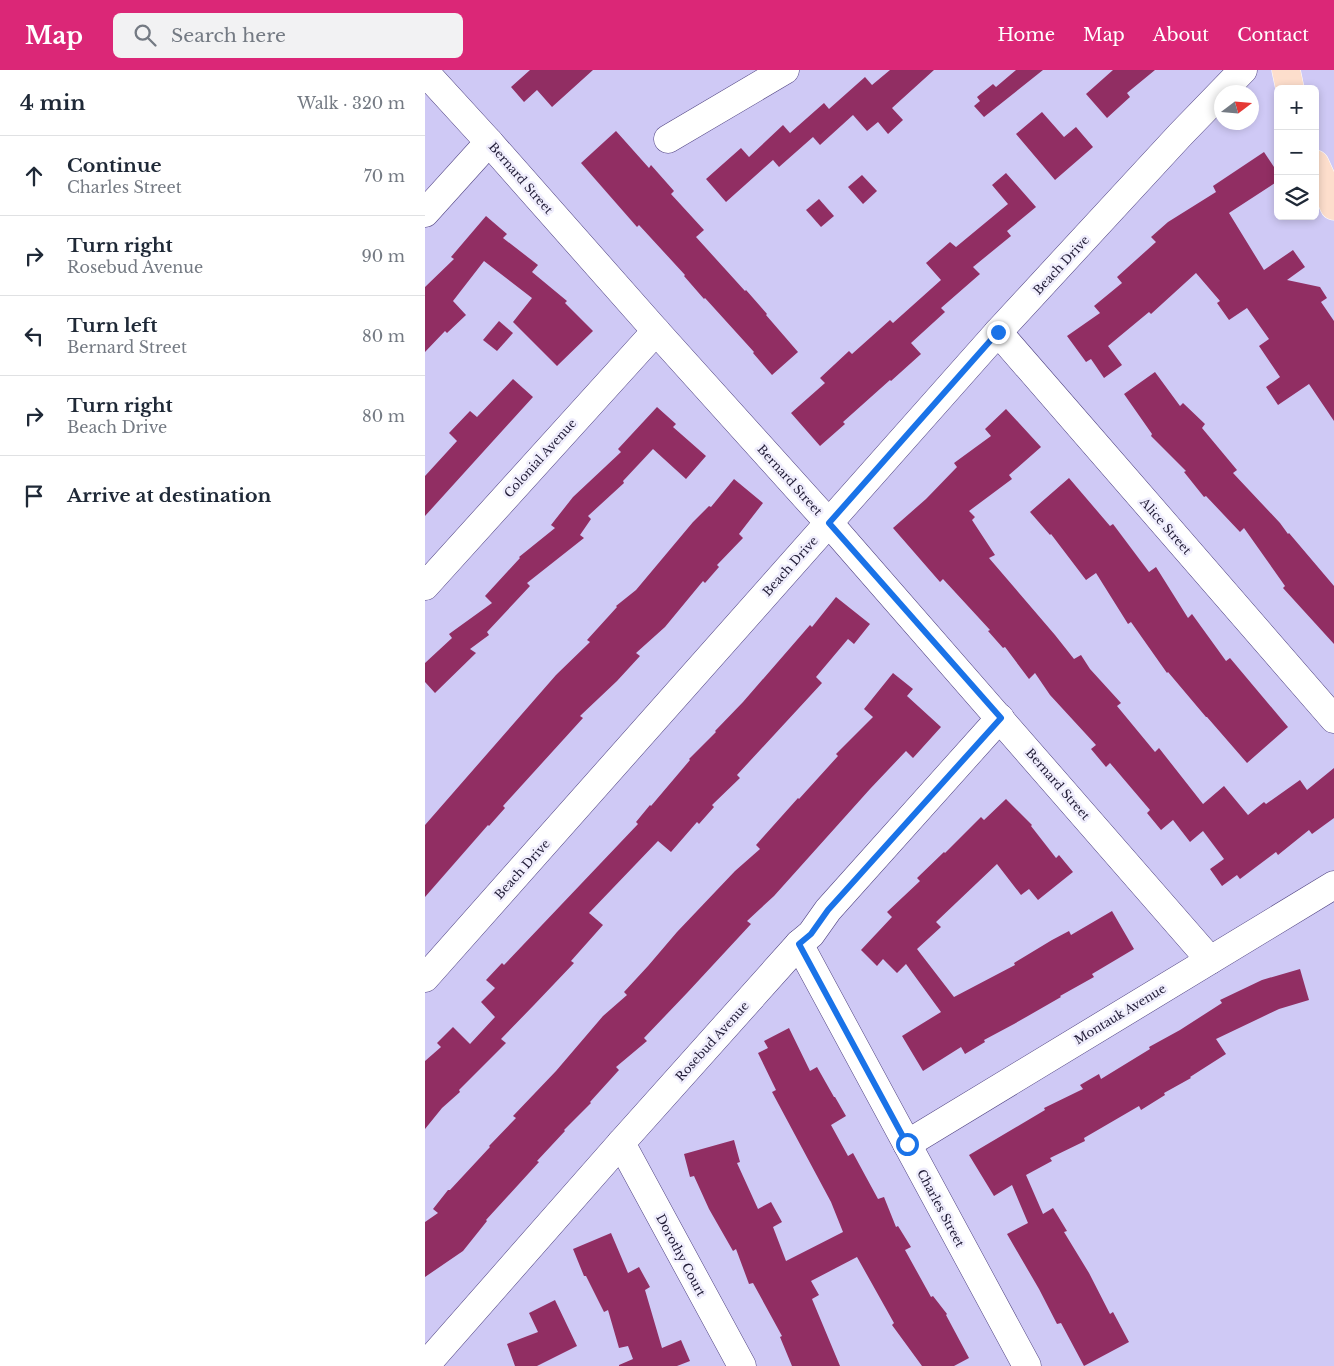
<!DOCTYPE html>
<html lang="en">
<head>
<meta charset="utf-8">
<style>
  :root { --surface:#fff; --page:#f2f2f3; --text:#1f2937; --muted:#747a83; --line:#e0e1e3; --accent:#db2777 }
  body { margin:0; font-family:"Libre Baskerville",serif; background:var(--page); color:var(--text) }
  .controls { position:absolute; right:15px; top:15px; display:grid; overflow:hidden; border-radius:8px; box-shadow:0 2px 8px #0003 }
  .controls button { width:45px; height:45px; display:grid; place-items:center; padding:0; border:0; border-bottom:1px solid var(--line); background:var(--surface); color:var(--text); font:25px sans-serif }
  .compass { position:absolute; left:789px; top:15px; width:45px; height:45px; border-radius:50%; background:var(--surface); box-shadow:0 2px 8px #0003; rotate:74deg }
  .stop { position:absolute; width:15px; height:15px; margin:-11px; border:4px solid #1a73e8; border-radius:50%; background:#fff }
  .stop.end { background:#1a73e8; border-color:#fff; box-shadow:0 1px 5px #0008 }
  .list { margin:0; padding:0; list-style:none }
  h2 { display:flex; justify-content:space-between; align-items:center; height:65px; margin:0; padding:0 20px; font-size:21px }
  h2 small { font-size:16px; font-weight:400; color:var(--muted) }
  .list li { display:grid; grid-template-columns:32px 1fr auto; gap:15px; align-items:center; box-sizing:border-box; height:80px; padding:0 20px; border-top:1px solid var(--line) }
  .list b { display:block; font-size:19px; white-space:nowrap }
  .list p { margin:0; font-size:16px; white-space:nowrap; color:var(--muted) }
  .list em { font-size:16px; font-style:normal; color:var(--muted) }
  .icon { flex:none; width:28px; height:28px; fill:none; stroke:currentColor; stroke-width:2; stroke-linecap:round; stroke-linejoin:round }
  .map { position:relative; flex:none; width:909px; height:1296px; overflow:hidden }
  header { display:flex; align-items:center; gap:30px; box-sizing:border-box; height:70px; padding:0 25px; background:var(--accent); color:#fff }
  header strong { font-size:24px }
  nav { display:flex; gap:28px; margin-inline-start:auto; font-size:18px }
  .search { width:350px; height:45px; background:var(--page); display:flex; align-items:center; gap:12px; box-sizing:border-box; padding:0 18px; border-radius:8px; color:var(--muted); font-size:19px }
  main { display:flex }
  aside { flex:1; background:var(--surface) }
  .map>svg:first-child { display:block }
  .building { fill:#912e63 }
  .lines { fill:none; stroke-linecap:round; stroke-linejoin:round }
  .minor-casing { stroke:#504382; stroke-width:29 }
  .major-casing { stroke:#fff; stroke-width:29 }
  .minor { stroke:#fff; stroke-width:28 }
  .major { stroke:#fddecc; stroke-width:28 }
  .route { stroke:#1a73e8; stroke-width:6 }
  .labels { text-anchor:middle; dominant-baseline:central; stroke-width:5; stroke-linejoin:round; paint-order:stroke }
  .street-label { font-size:12px; fill:#201b36; stroke:#f0eefd }
</style>
</head>
<body>
<header>
<strong>Map</strong>
<div class="search"><svg class="icon" aria-label="search" viewBox="0 0 24 24"><circle cx="10" cy="10" r="6"/><path d="M15 15l6 6"/></svg>Search here</div>
<nav><a>Home</a><a>Map</a><a>About</a><a>Contact</a></nav>
</header>
<main>
<aside>
<h2>4 min<small>Walk · 320 m</small></h2>
<ul class="list">
<li><svg class="icon" aria-label="ahead" viewBox="0 0 24 24"><path d="M12 20V5M6 11l6-6 6 6"/></svg><div><b>Continue</b><p>Charles Street</p></div><em>70 m</em></li>
<li><svg class="icon" aria-label="right" viewBox="0 0 24 24"><path d="M7 20v-9h11M14 6l5 5-5 5"/></svg><div><b>Turn right</b><p>Rosebud Avenue</p></div><em>90 m</em></li>
<li><svg class="icon" aria-label="left" viewBox="0 0 24 24"><path d="M17 20v-9H6M10 6l-5 5 5 5"/></svg><div><b>Turn left</b><p>Bernard Street</p></div><em>80 m</em></li>
<li><svg class="icon" aria-label="right" viewBox="0 0 24 24"><path d="M7 20v-9h11M14 6l5 5-5 5"/></svg><div><b>Turn right</b><p>Beach Drive</p></div><em>80 m</em></li>
<li><svg class="icon" aria-label="arrive" viewBox="0 0 24 24"><path d="M6 21V4h12l-3 4 3 4H6"/></svg><div><b>Arrive at destination</b></div></li>
</ul>
</aside>
<div class="map">
<svg width="909" height="1296" viewBox="0 0 909 1296">
  <rect width="100%" height="100%" fill="#cfc9f5"/>
  <g class="building">
    <path d="M 105,0 L 168,0 L 127,37 L 112,20 L 99,32 L 86,17 Z"/>
    <path d="M 465,0 L 509,0 L 467,38 L 478,50 L 463,64 L 453,52 L 442,61 L 428,45 L 395,75 L 388,67 L 354,97 L 348,90 L 301,132 L 281,109 L 316,78 L 324,87 L 358,55 L 365,63 L 399,33 L 404,39 L 440,7 L 447,15 Z"/>
    <path d="M 591,0 L 618,0 L 559,47 L 549,36 L 555,31 L 552,27 L 568,14 L 571,17 Z"/>
    <path d="M 688,0 L 730,0 L 702,23 L 705,27 L 682,48 L 661,24 Z"/>
    <path d="M 617,42 L 639,67 L 651,57 L 668,77 L 630,110 L 591,64 Z"/>
    <path d="M 191,61 L 224,98 L 226,95 L 249,121 L 246,124 L 279,160 L 271,167 L 320,221 L 321,220 L 342,244 L 341,245 L 373,282 L 347,305 L 328,283 L 329,282 L 280,228 L 279,229 L 259,206 L 260,205 L 214,155 L 212,157 L 156,93 Z"/>
    <path d="M 839,82 L 853,103 L 853,111 L 804,143 L 839,200 L 868,180 L 880,197 L 862,210 L 895,217 L 902,228 L 896,232 L 909,251 L 909,351 L 884,314 L 853,335 L 841,317 L 855,307 L 834,276 L 844,269 L 822,238 L 804,250 L 792,233 L 795,231 L 771,203 L 726,244 L 724,242 L 683,276 L 697,295 L 679,308 L 666,289 L 661,292 L 642,266 L 675,243 L 669,236 L 697,213 L 692,207 L 731,172 L 726,167 L 743,152 L 791,122 L 788,116 Z"/>
    <path d="M 581,103 L 611,137 L 582,161 L 586,166 L 548,197 L 555,204 L 516,238 L 520,242 L 486,273 L 496,284 L 466,311 L 465,310 L 418,352 L 420,354 L 395,376 L 366,343 L 400,313 L 395,308 L 424,281 L 427,284 L 465,250 L 468,253 L 516,210 L 501,193 L 525,172 L 531,177 L 583,134 L 567,115 Z"/>
    <path d="M 437,105 L 452,121 L 438,134 L 423,117 Z"/>
    <path d="M 394,129 L 409,146 L 396,157 L 381,140 Z"/>
    <path d="M 61,146 L 82,164 L 78,168 L 113,195 L 107,202 L 142,231 L 140,233 L 168,261 L 132,296 L 88,252 L 107,228 L 59,191 L 28,231 L 41,245 L 22,263 L 20,261 L 0,282 L 0,217 L 29,189 L 26,187 Z"/>
    <path d="M 74,251 L 88,263 L 72,281 L 58,270 Z"/>
    <path d="M 730,302 L 755,336 L 758,333 L 780,354 L 777,358 L 812,400 L 808,403 L 855,453 L 863,464 L 864,463 L 909,516 L 909,574 L 858,518 L 860,516 L 819,458 L 815,462 L 781,426 L 779,427 L 759,402 L 761,401 L 726,366 L 727,364 L 699,324 Z"/>
    <path d="M 88,309 L 108,327 L 0,446 L 0,406 L 32,371 L 24,363 L 45,341 L 52,347 Z"/>
    <path d="M 232,337 L 251,354 L 248,357 L 281,386 L 261,409 L 228,379 L 198,411 L 199,413 L 163,446 L 166,449 L 155,465 L 159,468 L 102,513 L 105,516 L 62,562 L 64,565 L 45,579 L 51,583 L 10,623 L 0,612 L 0,593 L 27,568 L 24,564 L 67,533 L 60,526 L 95,488 L 94,487 L 130,458 L 126,455 L 148,427 L 196,382 L 193,379 Z"/>
    <path d="M 581,339 L 616,377 L 584,405 L 587,409 L 544,441 L 550,447 L 547,450 L 570,485 L 564,488 L 630,565 L 649,589 L 656,585 L 665,599 L 696,633 L 692,636 L 730,682 L 734,678 L 778,734 L 799,716 L 823,745 L 839,732 L 841,734 L 875,710 L 882,720 L 909,698 L 909,748 L 887,764 L 884,760 L 853,785 L 851,782 L 815,809 L 812,805 L 797,816 L 785,799 L 799,789 L 778,761 L 765,772 L 748,750 L 736,760 L 722,743 L 725,740 L 685,693 L 681,697 L 666,679 L 671,675 L 625,625 L 610,603 L 604,609 L 580,577 L 578,578 L 563,561 L 565,560 L 518,509 L 515,512 L 468,458 L 501,429 L 532,397 L 529,393 L 566,366 L 560,359 Z"/>
    <path d="M 644,408 L 685,456 L 688,454 L 724,502 L 731,497 L 763,548 L 767,544 L 801,591 L 805,588 L 863,657 L 822,693 L 782,647 L 781,647 L 743,602 L 742,603 L 706,552 L 703,554 L 671,503 L 661,510 L 626,464 L 625,465 L 605,442 Z"/>
    <path d="M 309,409 L 338,433 L 314,464 L 318,468 L 292,495 L 294,497 L 280,513 L 278,511 L 240,557 L 211,583 L 215,586 L 192,611 L 155,646 L 158,648 L 78,736 L 80,738 L 64,756 L 63,755 L 0,827 L 0,755 L 131,605 L 165,572 L 162,570 L 192,537 L 191,536 L 211,520 L 268,452 L 284,436 L 286,437 Z"/>
    <path d="M 411,527 L 445,554 L 429,574 L 423,569 L 391,607 L 397,613 L 312,705 L 315,708 L 287,735 L 289,737 L 274,754 L 272,752 L 246,782 L 233,771 L 164,843 L 178,855 L 146,891 L 149,893 L 109,935 L 76,969 L 81,973 L 34,1020 L 35,1022 L 17,1038 L 0,1059 L 0,991 L 16,977 L 12,973 L 28,957 L 45,974 L 70,947 L 56,932 L 70,918 L 61,910 L 77,893 L 79,895 L 213,754 L 211,752 L 225,735 L 226,736 L 265,690 L 264,689 L 291,662 L 290,661 L 318,632 L 385,555 L 387,557 Z"/>
    <path d="M 468,603 L 488,619 L 482,626 L 516,657 L 488,688 L 481,681 L 445,719 L 349,826 L 322,851 L 326,854 L 262,923 L 219,968 L 222,971 L 191,997 L 194,1000 L 165,1032 L 166,1033 L 139,1060 L 140,1061 L 112,1091 L 114,1092 L 61,1150 L 62,1151 L 38,1181 L 0,1207 L 0,1152 L 13,1143 L 8,1139 L 23,1120 L 25,1120 L 65,1077 L 64,1076 L 91,1048 L 88,1046 L 131,1001 L 178,946 L 202,925 L 199,922 L 223,896 L 252,862 L 310,801 L 335,779 L 331,775 L 373,728 L 374,729 L 413,686 L 411,684 L 448,647 L 439,639 Z"/>
    <path d="M 581,729 L 607,755 L 606,756 L 631,788 L 634,785 L 648,802 L 613,830 L 604,819 L 596,825 L 572,794 L 511,852 L 516,857 L 492,879 L 529,927 L 590,895 L 589,893 L 627,870 L 644,861 L 646,865 L 687,841 L 709,879 L 667,904 L 669,907 L 635,926 L 636,927 L 589,954 L 559,970 L 560,972 L 540,984 L 536,977 L 498,1001 L 477,966 L 516,942 L 481,894 L 472,903 L 458,889 L 452,896 L 436,880 L 467,847 L 462,842 L 495,811 L 492,808 L 519,782 L 520,783 L 556,747 L 559,750 Z"/>
    <path d="M 875,899 L 884,930 L 854,939 L 791,969 L 801,984 L 765,1007 L 766,1008 L 739,1023 L 740,1025 L 716,1040 L 714,1036 L 659,1068 L 660,1071 L 625,1088 L 627,1091 L 601,1105 L 618,1144 L 628,1138 L 642,1161 L 639,1162 L 664,1203 L 685,1244 L 688,1242 L 704,1272 L 659,1296 L 636,1253 L 632,1254 L 614,1219 L 582,1164 L 603,1153 L 587,1115 L 569,1126 L 544,1085 L 620,1040 L 619,1038 L 658,1019 L 655,1015 L 674,1004 L 676,1009 L 725,979 L 724,977 L 755,960 L 797,933 L 795,930 L 837,910 Z"/>
    <path d="M 364,958 L 385,1001 L 392,997 L 409,1027 L 410,1027 L 421,1046 L 406,1055 L 423,1086 L 428,1083 L 453,1129 L 459,1127 L 471,1157 L 473,1156 L 486,1177 L 480,1180 L 506,1227 L 508,1226 L 522,1244 L 521,1245 L 544,1288 L 529,1296 L 497,1296 L 467,1255 L 469,1253 L 432,1187 L 386,1211 L 394,1225 L 387,1229 L 415,1296 L 367,1296 L 355,1267 L 357,1266 L 328,1213 L 324,1214 L 311,1179 L 308,1181 L 284,1139 L 269,1106 L 265,1107 L 259,1084 L 309,1070 L 315,1092 L 312,1093 L 333,1139 L 346,1132 L 357,1152 L 348,1157 L 361,1191 L 418,1162 L 406,1132 L 347,1022 L 351,1020 L 333,983 L 343,978 L 339,971 Z"/>
    <path d="M 186,1163 L 203,1203 L 214,1197 L 225,1217 L 220,1220 L 237,1278 L 256,1270 L 265,1291 L 252,1296 L 194,1296 L 194,1295 L 208,1289 L 203,1276 L 194,1278 L 183,1240 L 179,1242 L 161,1206 L 159,1206 L 148,1179 Z"/>
    <path d="M 130,1230 L 152,1276 L 112,1296 L 90,1296 L 82,1274 L 113,1262 L 104,1243 Z"/>
  </g>
  <g class="lines">
    <defs>
      <g id="minor">
        <path d="M 0,2 L 64,72 L 231,261 L 404,453 L 785,890"/>
        <path d="M 243,69 L 360,0"/>
        <path d="M 0,143 L 64,72"/>
        <path d="M 573,262 L 909,649"/>
        <path d="M 0,516 L 231,261"/>
        <path d="M 374,874 L 602,1296"/>
        <path d="M 0,908 L 573,262 L 755,65 L 818,0"/>
        <path d="M 196,1073 L 317,1296"/>
        <path d="M 482,1074 L 909,815"/>
        <path d="M 0,1296 L 196,1073 L 374,874 L 386,864 L 403,840 L 575,648"/>
      </g>
      <g id="major">
        <path d="M 861,0 L 865,19"/>
        <path d="M 890,94 L 909,136"/>
      </g>
    </defs>
    <use href="#minor" class="minor-casing"/>
    <use href="#major" class="major-casing"/>
    <use href="#minor" class="minor"/>
    <use href="#major" class="major"/>
  </g>
  <g class="lines">
    <path class="route" d="M 482,1074 L 374,874 L 386,864 L 403,840 L 576,648 L 404,453 L 573,262"/>
  </g>
  <g class="labels">
    <g class="street-label">
      <text transform="translate(96 108) rotate(49)">Bernard Street</text>
      <text transform="translate(636 195) rotate(-47)">Beach Drive</text>
      <text transform="translate(115 388) rotate(-48)">Colonial Avenue</text>
      <text transform="translate(365 410) rotate(48)">Bernard Street</text>
      <text transform="translate(741 456) rotate(49)">Alice Street</text>
      <text transform="translate(365 496) rotate(-48)">Beach Drive</text>
      <text transform="translate(633 714) rotate(49)">Bernard Street</text>
      <text transform="translate(97 799) rotate(-48)">Beach Drive</text>
      <text transform="translate(695 944) rotate(-31)">Montauk Avenue</text>
      <text transform="translate(287 971) rotate(-48)">Rosebud Avenue</text>
      <text transform="translate(516 1138) rotate(62)">Charles Street</text>
      <text transform="translate(256 1185) rotate(62)">Dorothy Court</text>
    </g>
  </g>
</svg>
<div class="controls">
<button>+</button>
<button>−</button>
<button><svg class="icon" aria-label="layers" viewBox="0 0 24 24"><path d="M12 4l9 5-9 5-9-5zM3 14l9 5 9-5"/></svg></button>
</div>
<svg class="compass" viewBox="-18 -18 36 36"><path d="M0-13l5 13h-10z" fill="#e53935"/><path d="M0 13l5-13h-10z" fill="#747a83"/></svg>
<div class="stop" style="left:482px;top:1074px"></div>
<div class="stop end" style="left:573px;top:262px"></div>
</div>
</main>
</body>
</html>
